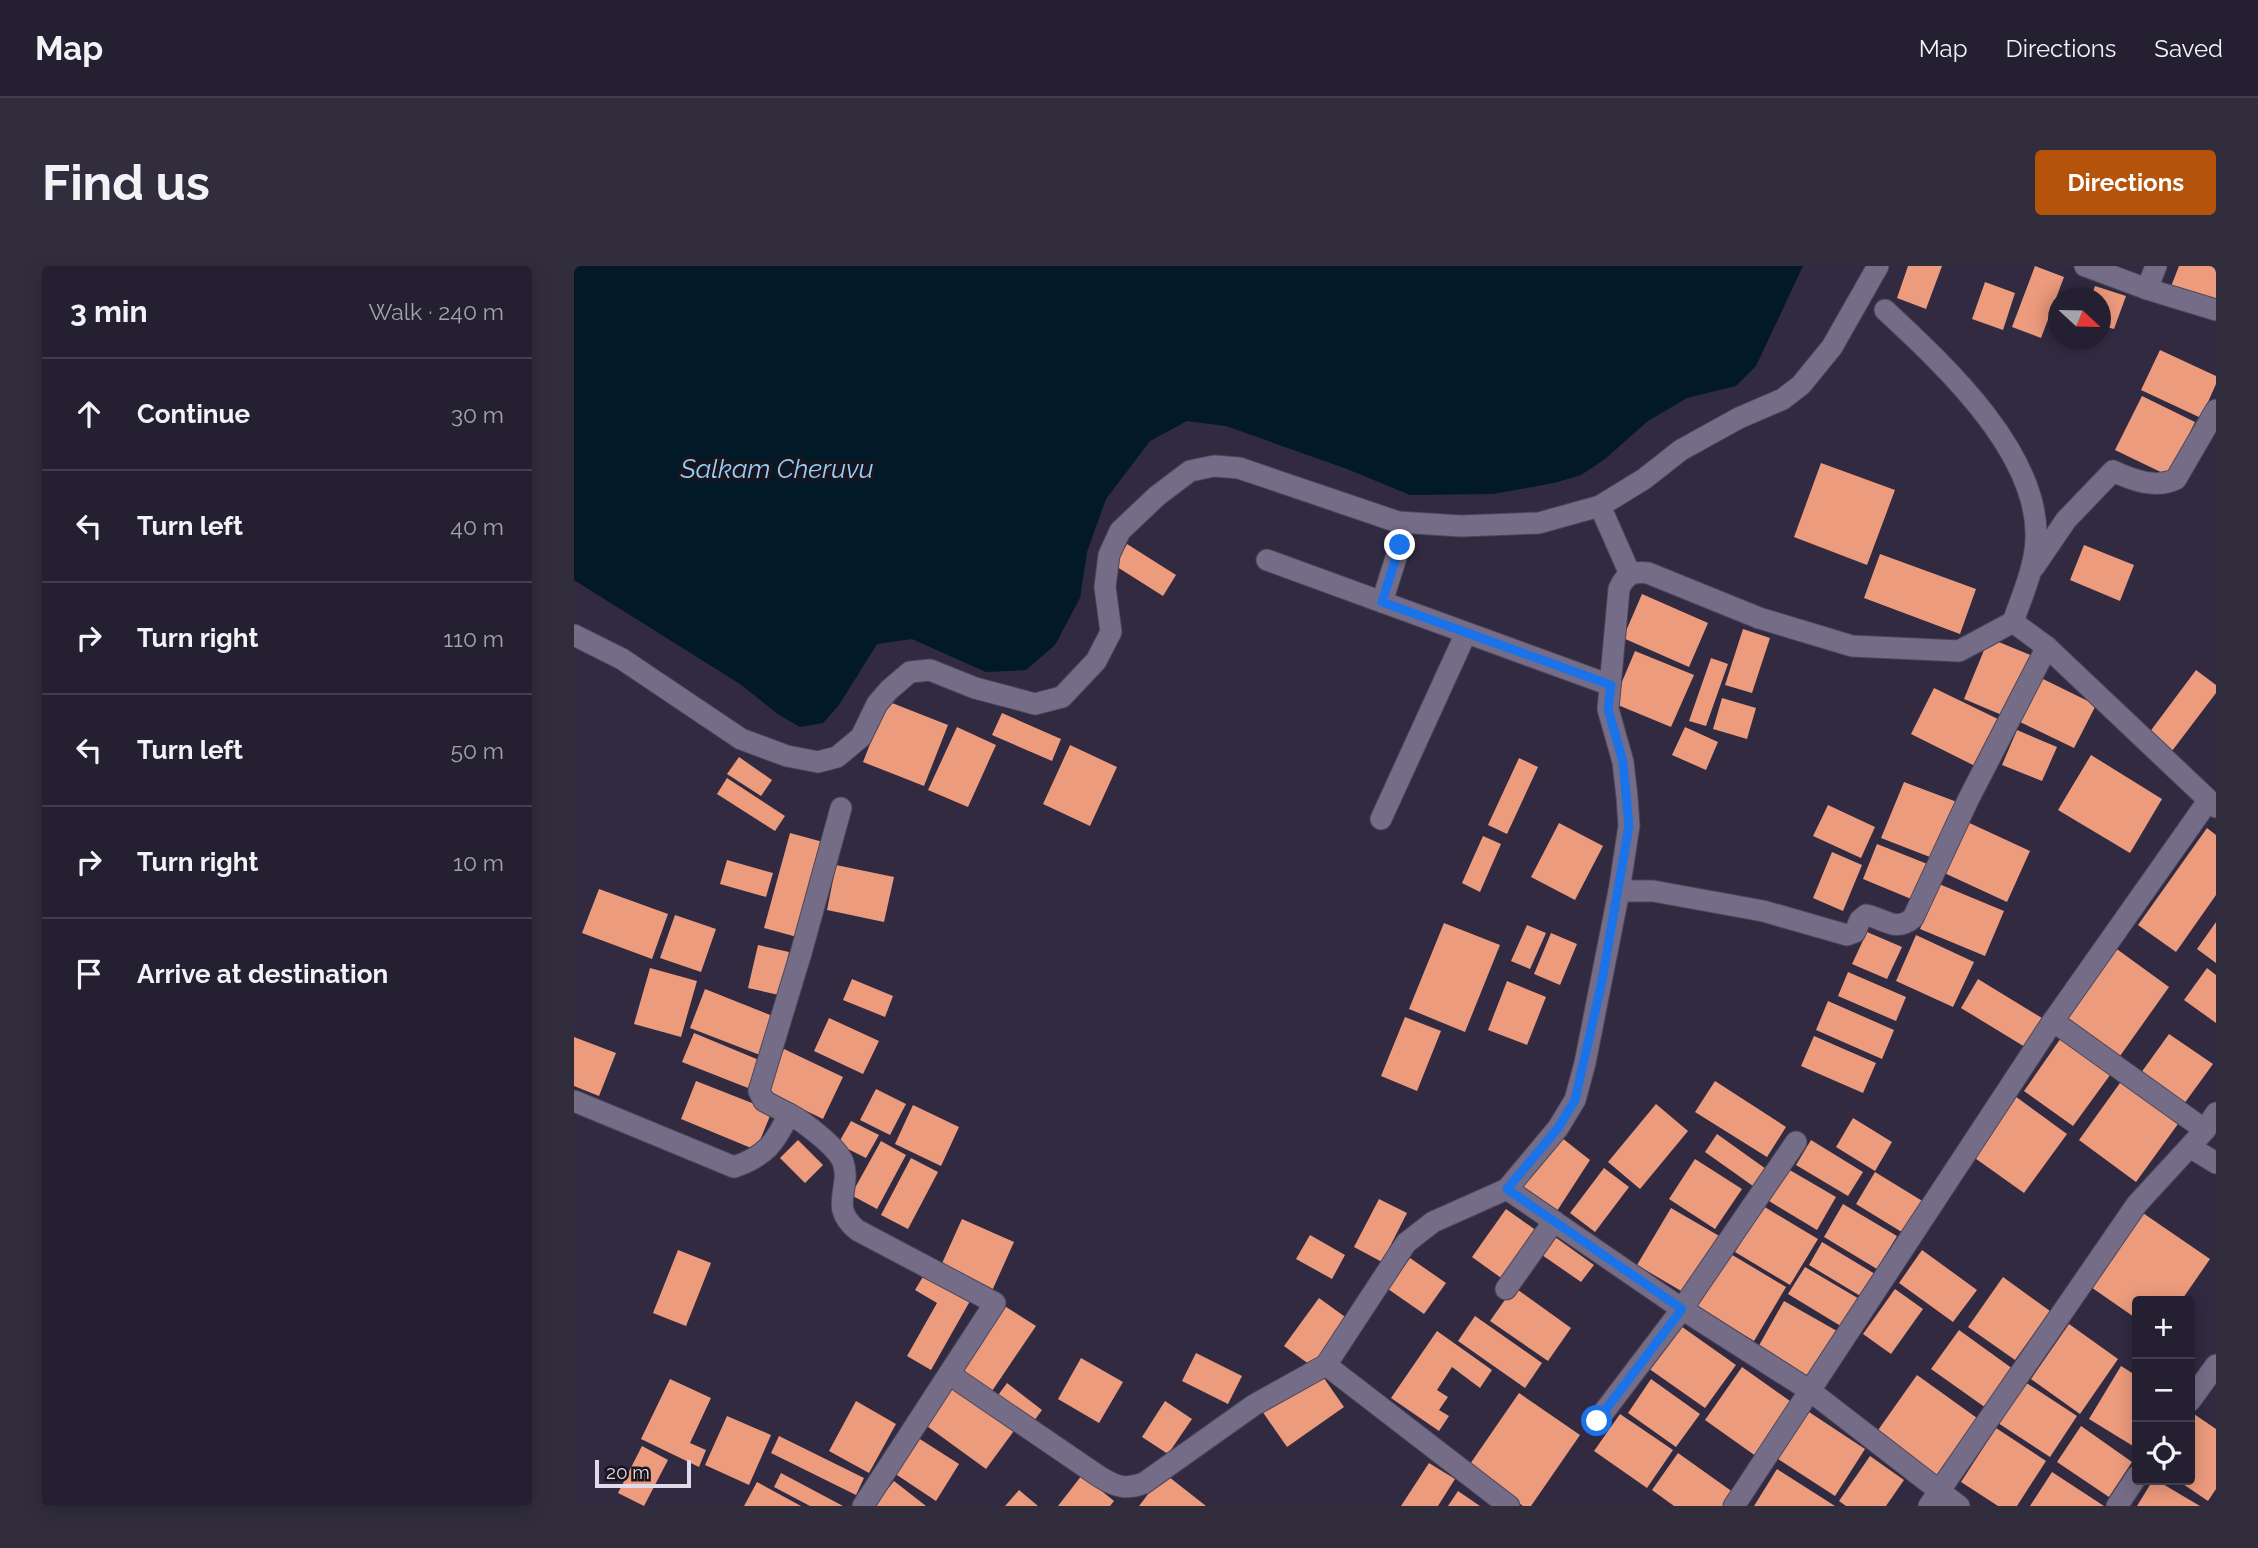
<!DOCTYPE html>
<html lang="en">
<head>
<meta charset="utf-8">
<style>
  :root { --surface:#252031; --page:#312d3d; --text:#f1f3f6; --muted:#a3a3ab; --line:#423e4d; --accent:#b45309 }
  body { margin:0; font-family:Raleway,sans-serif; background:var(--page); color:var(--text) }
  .controls { position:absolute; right:21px; bottom:21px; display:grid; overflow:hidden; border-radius:7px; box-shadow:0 4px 18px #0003 }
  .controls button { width:63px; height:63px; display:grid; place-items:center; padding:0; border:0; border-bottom:2px solid var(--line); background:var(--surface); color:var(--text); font:35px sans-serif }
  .compass { position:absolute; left:1474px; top:21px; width:63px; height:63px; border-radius:50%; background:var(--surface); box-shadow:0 4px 18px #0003; rotate:112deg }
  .scale { position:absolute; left:21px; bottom:18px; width:96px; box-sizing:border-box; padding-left:7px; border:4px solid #dfdbea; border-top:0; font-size:19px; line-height:24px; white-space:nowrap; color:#dfdbea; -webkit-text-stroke:5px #18151f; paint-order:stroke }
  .stop { position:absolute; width:21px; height:21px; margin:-16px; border:5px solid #1a73e8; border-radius:50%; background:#fff }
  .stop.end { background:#1a73e8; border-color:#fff; box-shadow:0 2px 7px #0008 }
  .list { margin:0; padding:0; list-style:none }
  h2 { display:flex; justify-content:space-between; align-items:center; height:91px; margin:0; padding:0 28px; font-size:30px }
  h2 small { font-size:23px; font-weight:400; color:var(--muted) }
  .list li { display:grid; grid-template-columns:46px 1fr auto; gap:21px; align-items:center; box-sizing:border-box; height:112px; padding:0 28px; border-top:2px solid var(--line) }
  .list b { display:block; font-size:26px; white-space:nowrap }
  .list em { font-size:23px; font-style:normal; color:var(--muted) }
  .icon { flex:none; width:38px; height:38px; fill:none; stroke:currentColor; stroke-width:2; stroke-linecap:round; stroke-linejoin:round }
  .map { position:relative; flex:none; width:1642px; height:1240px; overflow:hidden; border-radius:7px }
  header { display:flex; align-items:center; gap:42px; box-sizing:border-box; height:98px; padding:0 35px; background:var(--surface); border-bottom:2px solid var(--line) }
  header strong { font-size:33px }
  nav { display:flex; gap:38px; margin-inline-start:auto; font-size:24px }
  .intro { display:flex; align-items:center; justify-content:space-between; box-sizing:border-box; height:168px; padding:0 42px }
  h1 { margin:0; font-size:49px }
  .button { padding:18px 32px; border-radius:7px; background:var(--accent); color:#fff; font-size:24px; font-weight:700 }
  main { display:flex; gap:42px; padding:0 42px }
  aside { flex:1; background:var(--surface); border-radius:7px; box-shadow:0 4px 18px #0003 }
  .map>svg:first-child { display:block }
  .water { fill:#021928 }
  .building { fill:#ed9b7d }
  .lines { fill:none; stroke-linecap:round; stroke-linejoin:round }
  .street-casing { stroke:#4c465a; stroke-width:23 }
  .street { stroke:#756d87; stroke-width:21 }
  .route { stroke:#1a73e8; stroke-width:9 }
  .labels { text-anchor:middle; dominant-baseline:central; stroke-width:7; stroke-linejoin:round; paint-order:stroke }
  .water-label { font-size:26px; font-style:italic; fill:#96d0f8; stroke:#18151f }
</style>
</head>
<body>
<header>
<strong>Map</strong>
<nav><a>Map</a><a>Directions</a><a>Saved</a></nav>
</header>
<div class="intro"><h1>Find us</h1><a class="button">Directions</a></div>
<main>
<aside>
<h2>3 min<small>Walk · 240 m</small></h2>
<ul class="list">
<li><svg class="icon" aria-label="ahead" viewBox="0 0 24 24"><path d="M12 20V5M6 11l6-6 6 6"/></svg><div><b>Continue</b></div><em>30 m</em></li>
<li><svg class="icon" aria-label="left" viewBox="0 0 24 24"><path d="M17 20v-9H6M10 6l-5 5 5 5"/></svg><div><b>Turn left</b></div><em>40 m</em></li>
<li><svg class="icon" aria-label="right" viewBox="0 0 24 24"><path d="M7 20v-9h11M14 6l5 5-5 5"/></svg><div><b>Turn right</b></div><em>110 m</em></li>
<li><svg class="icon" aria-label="left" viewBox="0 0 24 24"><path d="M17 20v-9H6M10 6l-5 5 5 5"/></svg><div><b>Turn left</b></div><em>50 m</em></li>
<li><svg class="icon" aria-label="right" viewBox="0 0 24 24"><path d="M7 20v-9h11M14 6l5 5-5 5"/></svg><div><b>Turn right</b></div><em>10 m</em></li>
<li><svg class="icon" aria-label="arrive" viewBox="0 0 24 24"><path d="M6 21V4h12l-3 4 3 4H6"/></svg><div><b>Arrive at destination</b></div></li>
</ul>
</aside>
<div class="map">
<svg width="1642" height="1240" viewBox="0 0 1642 1240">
  <rect width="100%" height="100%" fill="#312a41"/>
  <path class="water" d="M 0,0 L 1229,0 L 1182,100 L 1162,120 L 1113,132 L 1074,155 L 1031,193 L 1007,209 L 980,217 L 919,228 L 836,229 L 773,203 L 652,160 L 613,155 L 576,175 L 532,233 L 513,286 L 506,332 L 481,379 L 452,404 L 412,406 L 338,373 L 303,378 L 265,439 L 249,457 L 226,461 L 205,449 L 166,418 L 0,314 Z"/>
  <g class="building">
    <path d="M 1334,0 L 1368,0 L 1352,43 L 1323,32 Z"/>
    <path d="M 1461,0 L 1490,11 L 1467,72 L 1438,61 Z"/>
    <path d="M 1605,0 L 1642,0 L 1642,39 L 1596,23 Z"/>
    <path d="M 1411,16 L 1441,27 L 1429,64 L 1398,53 Z"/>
    <path d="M 1521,20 L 1552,30 L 1540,63 L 1526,59 L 1526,32 L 1517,32 Z"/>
    <path d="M 1586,84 L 1642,110 L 1642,118 L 1627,152 L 1567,124 Z"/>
    <path d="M 1568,130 L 1621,156 L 1595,210 L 1541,184 Z"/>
    <path d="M 1247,197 L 1321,224 L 1293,299 L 1220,271 Z"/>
    <path d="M 553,278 L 602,309 L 589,330 L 540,299 Z"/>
    <path d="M 1510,279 L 1560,299 L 1546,335 L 1496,314 Z"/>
    <path d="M 1306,288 L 1402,323 L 1386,368 L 1290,332 Z"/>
    <path d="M 1068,328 L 1134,357 L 1115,401 L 1049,372 Z"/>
    <path d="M 1169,363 L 1196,372 L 1178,427 L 1151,419 Z"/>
    <path d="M 1415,372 L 1461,391 L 1435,452 L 1390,433 Z"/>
    <path d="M 1061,385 L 1120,409 L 1097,461 L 1039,437 Z"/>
    <path d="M 1137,392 L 1154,398 L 1132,460 L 1115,455 Z"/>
    <path d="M 1622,404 L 1642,419 L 1642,427 L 1598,485 L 1575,467 Z"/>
    <path d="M 1467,412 L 1522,439 L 1500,482 L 1446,456 Z"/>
    <path d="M 1360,422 L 1426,454 L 1403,501 L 1337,468 Z"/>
    <path d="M 1148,432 L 1182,442 L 1173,473 L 1139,463 Z"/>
    <path d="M 313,435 L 374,459 L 350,520 L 289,496 Z"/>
    <path d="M 428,447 L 487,473 L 478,495 L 418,469 Z"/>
    <path d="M 383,461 L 422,479 L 394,541 L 354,524 Z"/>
    <path d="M 1111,461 L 1144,476 L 1132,504 L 1098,489 Z"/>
    <path d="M 1443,464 L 1483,481 L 1468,515 L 1428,499 Z"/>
    <path d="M 496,479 L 543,501 L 516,560 L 469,538 Z"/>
    <path d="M 1517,489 L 1588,533 L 1556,587 L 1484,544 Z"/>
    <path d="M 165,491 L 198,514 L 187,530 L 153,508 Z"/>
    <path d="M 945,492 L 964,501 L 933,568 L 914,559 Z"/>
    <path d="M 153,512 L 211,550 L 201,565 L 143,528 Z"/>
    <path d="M 1330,516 L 1383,536 L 1361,593 L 1307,572 Z"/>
    <path d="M 1254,539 L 1301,561 L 1287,592 L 1239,570 Z"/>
    <path d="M 1389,554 L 1456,585 L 1433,636 L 1366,605 Z"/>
    <path d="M 985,557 L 1029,580 L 1001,634 L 957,611 Z"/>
    <path d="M 1633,562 L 1642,569 L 1642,629 L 1602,686 L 1564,659 Z"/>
    <path d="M 216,567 L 249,576 L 223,671 L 190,662 Z"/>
    <path d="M 909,570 L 927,578 L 906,626 L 888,617 Z"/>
    <path d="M 1303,578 L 1356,599 L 1342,635 L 1289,613 Z"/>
    <path d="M 1258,586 L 1288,599 L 1269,645 L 1239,632 Z"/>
    <path d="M 153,594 L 199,607 L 192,631 L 146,618 Z"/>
    <path d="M 262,599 L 320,611 L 310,656 L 253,644 Z"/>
    <path d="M 1365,618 L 1430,645 L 1411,690 L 1346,663 Z"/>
    <path d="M 25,623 L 94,648 L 78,693 L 8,667 Z"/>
    <path d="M 101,649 L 142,663 L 127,706 L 86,692 Z"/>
    <path d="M 1642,656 L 1642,697 L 1623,683 Z"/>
    <path d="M 870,657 L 926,679 L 891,766 L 835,743 Z"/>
    <path d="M 953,659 L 972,667 L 956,703 L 937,695 Z"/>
    <path d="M 1293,666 L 1328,681 L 1313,713 L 1278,698 Z"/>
    <path d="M 977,667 L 1003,678 L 986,719 L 960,708 Z"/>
    <path d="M 1342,669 L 1400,696 L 1379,741 L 1322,715 Z"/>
    <path d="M 184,679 L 215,686 L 205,729 L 174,722 Z"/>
    <path d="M 1540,681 L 1595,721 L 1541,797 L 1485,757 Z"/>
    <path d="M 76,702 L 123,715 L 107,771 L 60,758 Z"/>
    <path d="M 1633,702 L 1642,709 L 1642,757 L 1610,734 Z"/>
    <path d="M 1274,706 L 1332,731 L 1322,755 L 1264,730 Z"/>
    <path d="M 278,713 L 319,730 L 311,751 L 269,734 Z"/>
    <path d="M 1404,713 L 1468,752 L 1451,781 L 1387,742 Z"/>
    <path d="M 933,715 L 972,731 L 953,779 L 914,764 Z"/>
    <path d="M 131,723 L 201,751 L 186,789 L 116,762 Z"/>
    <path d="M 1254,735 L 1320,764 L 1308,793 L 1242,764 Z"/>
    <path d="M 831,751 L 867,765 L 843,825 L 807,810 Z"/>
    <path d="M 255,752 L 305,775 L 289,808 L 240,785 Z"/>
    <path d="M 120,767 L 185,794 L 174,822 L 108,796 Z"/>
    <path d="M 1595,768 L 1639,798 L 1607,842 L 1564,811 Z"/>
    <path d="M 1489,769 L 1539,805 L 1499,860 L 1450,825 Z"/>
    <path d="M 1240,770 L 1302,797 L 1289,827 L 1227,800 Z"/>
    <path d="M 0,771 L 42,787 L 25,830 L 0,820 Z"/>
    <path d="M 210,783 L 269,811 L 249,853 L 191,825 Z"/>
    <path d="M 1551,810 L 1609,851 L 1562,916 L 1505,874 Z"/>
    <path d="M 122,815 L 198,845 L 182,884 L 107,853 Z"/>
    <path d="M 1141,815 L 1212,861 L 1193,891 L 1121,846 Z"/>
    <path d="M 302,823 L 332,838 L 316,869 L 286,854 Z"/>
    <path d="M 1441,830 L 1493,868 L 1450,927 L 1398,890 Z"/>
    <path d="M 1082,838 L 1114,865 L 1066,923 L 1034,896 Z"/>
    <path d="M 339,839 L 385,861 L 367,900 L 321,878 Z"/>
    <path d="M 1279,852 L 1318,876 L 1301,905 L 1262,881 Z"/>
    <path d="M 277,855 L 305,869 L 292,892 L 264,878 Z"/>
    <path d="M 1143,868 L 1192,903 L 1179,920 L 1131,886 Z"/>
    <path d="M 988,872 L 1016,894 L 981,948 L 943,923 Z"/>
    <path d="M 224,874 L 249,899 L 231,917 L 206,892 Z"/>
    <path d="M 1237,874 L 1289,906 L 1274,930 L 1222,899 Z"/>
    <path d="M 307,875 L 332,889 L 303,943 L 277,929 Z"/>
    <path d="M 337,892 L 364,906 L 334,963 L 307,949 Z"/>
    <path d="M 1121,893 L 1168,923 L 1141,963 L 1095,933 Z"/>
    <path d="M 1030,902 L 1055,921 L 1021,966 L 996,947 Z"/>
    <path d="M 1214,903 L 1262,931 L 1243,964 L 1195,935 Z"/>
    <path d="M 1301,906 L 1350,936 L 1331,968 L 1282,938 Z"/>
    <path d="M 805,933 L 833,947 L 808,996 L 780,981 Z"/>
    <path d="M 1269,938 L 1323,970 L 1303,1003 L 1250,971 Z"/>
    <path d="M 1189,940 L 1244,973 L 1216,1019 L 1161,986 Z"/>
    <path d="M 1097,942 L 1147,971 L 1114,1029 L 1063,999 Z"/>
    <path d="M 932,943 L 963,965 L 930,1014 L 898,991 Z"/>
    <path d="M 1566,945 L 1636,993 L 1607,1035 L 1563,1035 L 1563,1053 L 1514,1019 Z"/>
    <path d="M 388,953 L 440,976 L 417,1027 L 365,1004 Z"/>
    <path d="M 736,969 L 771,989 L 758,1013 L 722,993 Z"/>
    <path d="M 981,971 L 1020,999 L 1007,1016 L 968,989 Z"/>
    <path d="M 1248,976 L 1301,1008 L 1288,1031 L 1235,999 Z"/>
    <path d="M 104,984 L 137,997 L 112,1060 L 79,1047 Z"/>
    <path d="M 1348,984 L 1403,1024 L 1379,1056 L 1325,1017 Z"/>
    <path d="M 1155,987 L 1212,1021 L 1180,1075 L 1123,1041 Z"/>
    <path d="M 836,992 L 872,1017 L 850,1048 L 814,1023 Z"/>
    <path d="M 1231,1001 L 1287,1034 L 1270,1062 L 1214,1028 Z"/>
    <path d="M 350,1009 L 396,1035 L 357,1104 L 333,1090 L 363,1037 L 341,1024 Z"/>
    <path d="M 1429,1011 L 1476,1045 L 1441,1094 L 1394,1061 Z"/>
    <path d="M 940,1021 L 997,1062 L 974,1095 L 916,1055 Z"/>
    <path d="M 1321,1023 L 1349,1043 L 1317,1088 L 1289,1068 Z"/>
    <path d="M 745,1032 L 774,1053 L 739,1101 L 710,1080 Z"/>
    <path d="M 1210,1035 L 1263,1065 L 1236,1113 L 1183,1083 Z"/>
    <path d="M 429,1039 L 462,1060 L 416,1128 L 384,1106 Z"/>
    <path d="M 901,1050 L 968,1097 L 951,1122 L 884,1075 Z"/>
    <path d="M 1104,1058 L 1162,1099 L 1131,1142 L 1074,1102 Z"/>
    <path d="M 1495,1058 L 1544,1093 L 1506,1148 L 1457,1113 Z"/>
    <path d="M 1385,1064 L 1439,1103 L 1412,1142 L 1357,1103 Z"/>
    <path d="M 863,1065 L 918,1104 L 906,1122 L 878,1101 L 863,1124 L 874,1131 L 865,1144 L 875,1150 L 865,1165 L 817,1132 Z"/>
    <path d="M 622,1087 L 668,1110 L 654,1138 L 608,1115 Z"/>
    <path d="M 507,1092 L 549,1116 L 525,1157 L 484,1133 Z"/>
    <path d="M 1547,1100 L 1563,1110 L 1563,1172 L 1559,1180 L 1515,1153 Z"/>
    <path d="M 1168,1101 L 1223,1140 L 1186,1193 L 1131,1154 Z"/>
    <path d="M 745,1105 L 770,1141 L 713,1181 L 688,1145 Z"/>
    <path d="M 1343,1109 L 1403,1152 L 1362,1210 L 1302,1167 Z"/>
    <path d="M 96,1113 L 137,1132 L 116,1177 L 132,1184 L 125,1201 L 67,1173 Z"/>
    <path d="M 1077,1113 L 1126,1148 L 1102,1181 L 1054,1147 Z"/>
    <path d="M 377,1114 L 442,1162 L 412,1203 L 346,1155 Z"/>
    <path d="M 1451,1116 L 1503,1150 L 1476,1191 L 1424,1157 Z"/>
    <path d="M 433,1117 L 468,1144 L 457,1159 L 422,1132 Z"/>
    <path d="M 945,1127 L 1006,1169 L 957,1240 L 949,1240 L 894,1201 Z"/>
    <path d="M 282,1135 L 322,1158 L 295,1207 L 255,1185 Z"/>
    <path d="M 591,1135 L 618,1153 L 594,1188 L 568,1171 Z"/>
    <path d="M 1235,1146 L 1291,1183 L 1261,1230 L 1204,1193 Z"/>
    <path d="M 1046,1148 L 1099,1184 L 1073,1222 L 1020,1185 Z"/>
    <path d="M 1620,1148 L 1642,1163 L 1642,1223 L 1634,1235 L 1603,1214 L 1616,1214 L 1616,1153 Z"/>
    <path d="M 153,1150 L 197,1169 L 175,1219 L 131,1199 Z"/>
    <path d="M 1507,1160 L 1558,1196 L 1535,1231 L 1483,1196 Z"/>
    <path d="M 1422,1162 L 1472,1195 L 1443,1240 L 1424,1240 L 1387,1216 Z"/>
    <path d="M 338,1168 L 385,1198 L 362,1235 L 314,1203 Z"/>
    <path d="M 205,1170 L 290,1212 L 282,1229 L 197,1187 Z"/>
    <path d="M 68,1180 L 94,1194 L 70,1240 L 44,1227 Z"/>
    <path d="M 1104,1187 L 1163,1229 L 1155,1240 L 1100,1240 L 1078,1224 Z"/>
    <path d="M 1296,1190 L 1330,1214 L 1312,1240 L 1272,1240 L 1265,1235 Z"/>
    <path d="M 855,1197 L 881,1213 L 864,1240 L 827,1240 Z"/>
    <path d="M 1203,1203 L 1261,1240 L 1180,1240 Z"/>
    <path d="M 1478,1206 L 1530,1240 L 1456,1240 Z"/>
    <path d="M 207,1207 L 269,1240 L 236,1240 L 200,1221 Z"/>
    <path d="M 590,1207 L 632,1240 L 565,1240 Z"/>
    <path d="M 508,1209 L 540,1235 L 536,1240 L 484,1240 Z"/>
    <path d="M 1579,1214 L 1582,1214 L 1626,1240 L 1563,1240 Z"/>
    <path d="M 320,1215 L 352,1240 L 300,1240 Z"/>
    <path d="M 183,1216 L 227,1240 L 170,1240 Z"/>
    <path d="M 445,1224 L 464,1240 L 431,1240 Z"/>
    <path d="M 884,1225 L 906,1240 L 874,1240 Z"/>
  </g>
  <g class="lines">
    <defs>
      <g id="street">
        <path d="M 1511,0 L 1573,23 L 1582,0"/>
        <path d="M 1573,23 L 1642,44"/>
        <path d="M 1026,240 L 1070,213 L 1107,184 L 1165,152 L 1209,133 L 1227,119 L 1258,81 L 1304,0"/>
        <path d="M 693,294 L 1036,419"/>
        <path d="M 1460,301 L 1492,254 L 1539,205 C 1558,214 1582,223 1602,213 L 1642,144"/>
        <path d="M 808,336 L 826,279"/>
        <path d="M 1439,356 L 1473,381 L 1642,541"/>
        <path d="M 0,369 L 48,393 L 167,473 L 213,490 L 244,496 L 263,491 L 287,471 L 303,438 L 315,424 L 336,406 L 356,404 L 401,422 L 461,438 L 488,431 L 522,395 L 537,366 L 531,321 L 535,289 L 546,265 L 583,230 L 616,205 L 640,200 L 665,202 L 824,256 L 887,260 L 965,257 L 1026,240 L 1056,308"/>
        <path d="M 807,553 L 892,367"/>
        <path d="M 1045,625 L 1055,560 L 1053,531 L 1049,496 L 1034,443 L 1045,323 C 1051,308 1060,305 1074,307 L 1185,352 L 1278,380 L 1385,385 L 1439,356 C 1448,330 1461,301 1462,274 C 1466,187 1370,99 1311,44"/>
        <path d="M 1479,755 L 1631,864"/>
        <path d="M 0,835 L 160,901 C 192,890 201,877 215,848 C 229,855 263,881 269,896 C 278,923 254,940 283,964 L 421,1037 L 289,1240"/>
        <path d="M 215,848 L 190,835 L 185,825 L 227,687 L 267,542"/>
        <path d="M 1616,881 L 1642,897"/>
        <path d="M 933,923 L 1108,1043 L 1235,1124 L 1385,1240"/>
        <path d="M 932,1023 L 980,955"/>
        <path d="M 752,1099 L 935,1240"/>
        <path d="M 375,1108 L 526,1211 C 542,1221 553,1224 570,1217 L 680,1139 L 752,1099 L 832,977 L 859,956 L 933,923 L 984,862 L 1001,834 L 1011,797 L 1045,625 L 1079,625 L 1189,645 L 1273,669 L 1281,666 L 1286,654 L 1292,649 C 1310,652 1321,667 1339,652 L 1394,534 L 1473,381"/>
        <path d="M 1616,1135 L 1642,1099"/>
        <path d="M 1023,1155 L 1108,1043 L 1222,876"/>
        <path d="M 1160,1240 L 1479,755 L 1634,535"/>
        <path d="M 1355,1240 L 1563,938 L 1631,864 L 1642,847"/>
        <path d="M 1543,1240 L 1563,1210"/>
      </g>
    </defs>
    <use href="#street" class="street-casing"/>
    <use href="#street" class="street"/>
  </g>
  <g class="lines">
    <path class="route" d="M 826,279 L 808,336 L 1037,419 L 1034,443 L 1049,496 L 1055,560 L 1028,715 L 1001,834 L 984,862 L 933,923 L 1108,1043 L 1023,1155"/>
  </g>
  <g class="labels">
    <g class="water-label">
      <text x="203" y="203">Salkam Cheruvu</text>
    </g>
  </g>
</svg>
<div class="controls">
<button>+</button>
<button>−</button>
<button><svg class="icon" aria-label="locate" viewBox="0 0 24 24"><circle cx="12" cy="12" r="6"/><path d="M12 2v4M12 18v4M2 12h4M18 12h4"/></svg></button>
</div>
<svg class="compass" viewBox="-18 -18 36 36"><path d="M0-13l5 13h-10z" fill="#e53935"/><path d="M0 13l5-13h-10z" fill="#a3a3ab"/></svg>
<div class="scale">20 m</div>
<div class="stop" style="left:1023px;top:1155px"></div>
<div class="stop end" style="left:826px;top:279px"></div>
</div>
</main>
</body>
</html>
